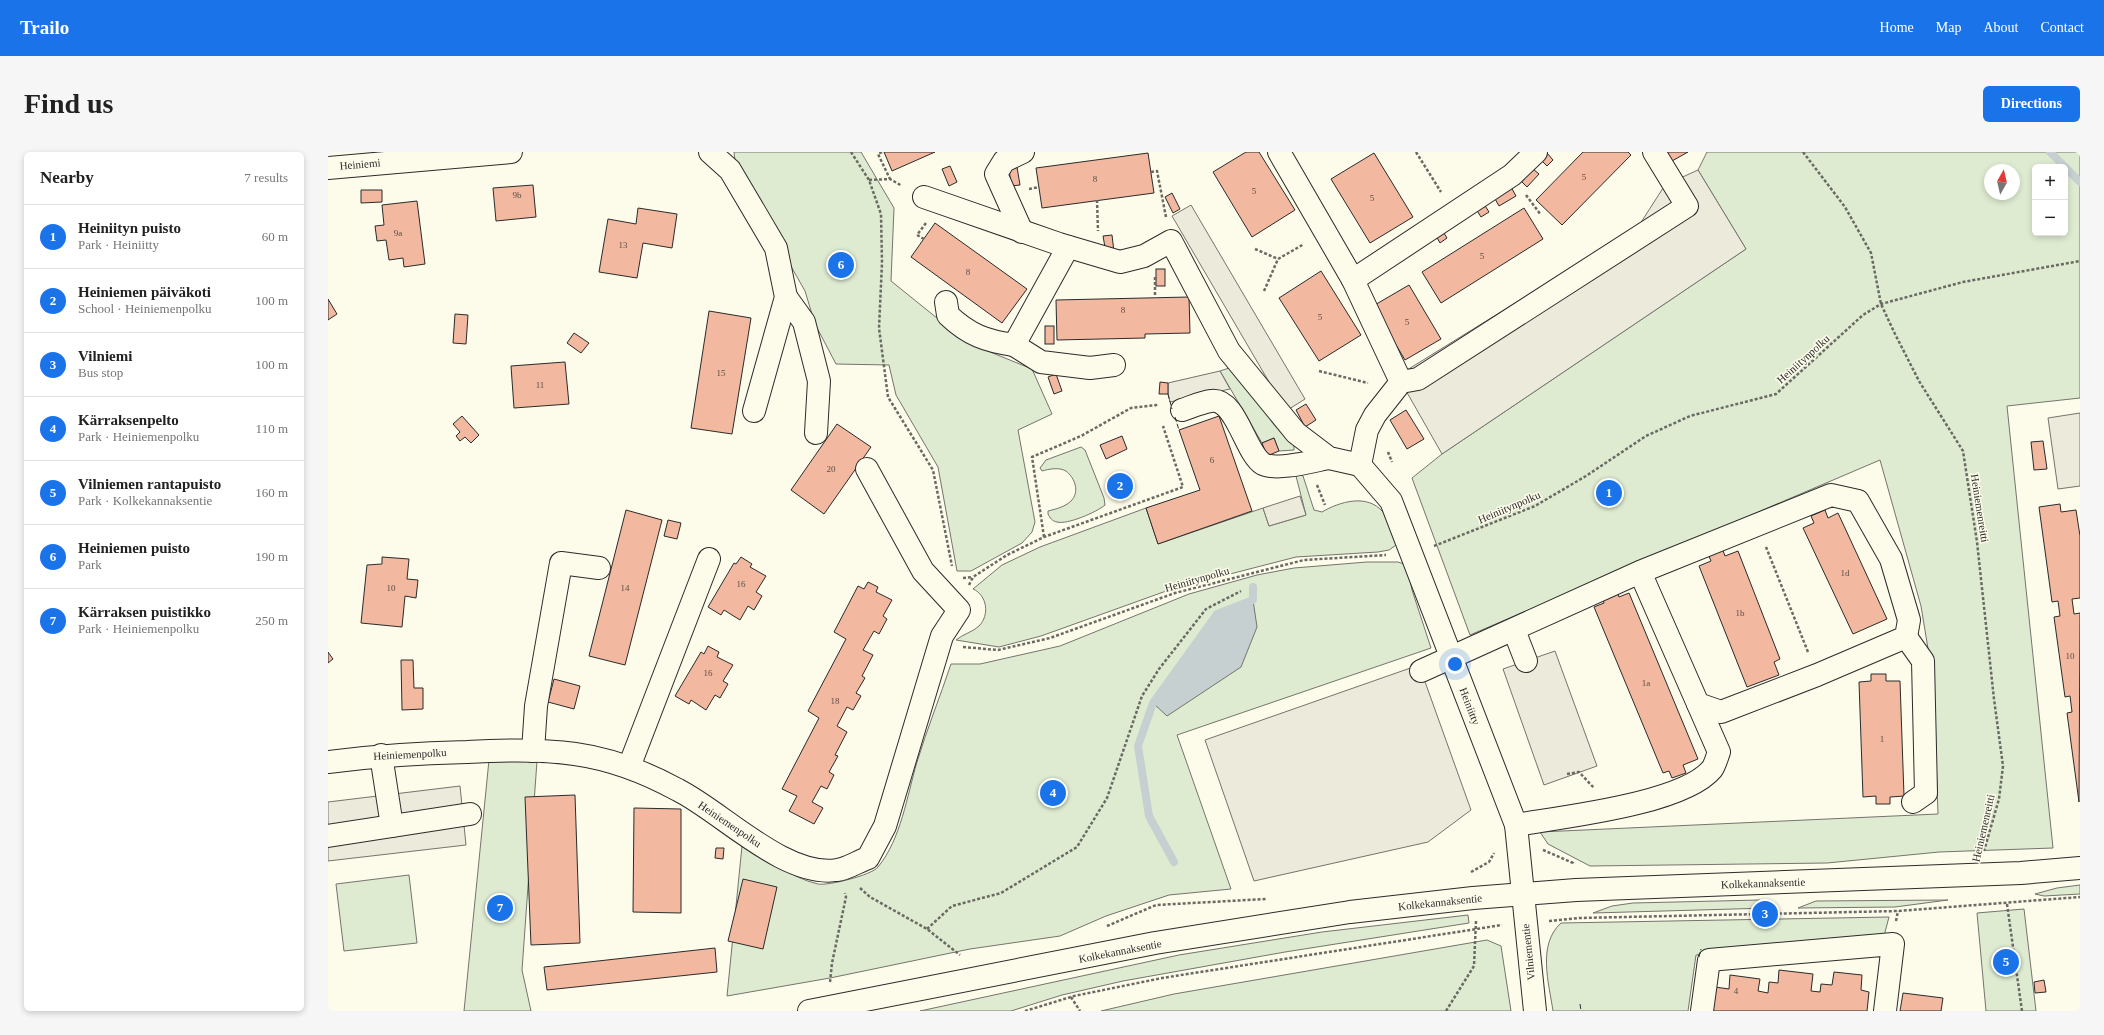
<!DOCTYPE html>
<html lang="en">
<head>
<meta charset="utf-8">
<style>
  :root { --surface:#fff; --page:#f6f6f6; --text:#222; --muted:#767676; --line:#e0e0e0; --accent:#1a73e8 }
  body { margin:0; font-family:Georgia,serif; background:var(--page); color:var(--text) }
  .controls { position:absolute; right:12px; top:12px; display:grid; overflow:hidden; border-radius:6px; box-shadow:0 2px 6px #0003 }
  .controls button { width:36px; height:36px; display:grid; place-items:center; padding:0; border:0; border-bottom:1px solid var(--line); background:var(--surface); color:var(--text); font:20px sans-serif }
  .compass { position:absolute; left:1656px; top:12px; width:36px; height:36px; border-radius:50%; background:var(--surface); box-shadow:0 2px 6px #0003; rotate:8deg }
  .you { position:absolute; left:1127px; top:512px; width:14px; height:14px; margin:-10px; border:3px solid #fff; border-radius:50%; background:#1a73e8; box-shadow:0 0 0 6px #1a73e833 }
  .badge { display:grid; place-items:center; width:26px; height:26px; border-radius:50%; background:var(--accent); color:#fff; font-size:13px; font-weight:700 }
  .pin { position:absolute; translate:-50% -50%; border:2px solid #fff; box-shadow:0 1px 4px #0006 }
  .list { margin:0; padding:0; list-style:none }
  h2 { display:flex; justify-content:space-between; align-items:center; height:52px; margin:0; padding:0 16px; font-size:17px }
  h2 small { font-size:13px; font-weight:400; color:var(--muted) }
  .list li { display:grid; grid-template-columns:26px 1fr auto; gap:12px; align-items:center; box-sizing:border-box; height:64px; padding:0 16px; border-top:1px solid var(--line) }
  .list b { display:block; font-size:15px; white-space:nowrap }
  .list p { margin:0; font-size:13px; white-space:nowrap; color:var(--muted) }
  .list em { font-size:13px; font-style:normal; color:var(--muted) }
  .map { position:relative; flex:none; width:1752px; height:859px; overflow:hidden; border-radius:6px }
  header { display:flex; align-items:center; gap:24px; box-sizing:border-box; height:56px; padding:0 20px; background:var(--accent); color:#fff }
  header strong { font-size:19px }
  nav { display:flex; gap:22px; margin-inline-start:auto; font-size:14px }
  .intro { display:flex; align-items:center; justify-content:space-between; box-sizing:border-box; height:96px; padding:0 24px }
  h1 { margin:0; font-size:28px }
  .button { padding:10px 18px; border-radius:6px; background:var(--accent); color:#fff; font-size:14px; font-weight:700 }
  main { display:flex; gap:24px; padding:0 24px }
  aside { flex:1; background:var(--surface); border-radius:6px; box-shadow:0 2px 6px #0003 }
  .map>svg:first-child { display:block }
  .green { fill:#deebd1; stroke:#74746e; fill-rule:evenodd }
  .parking { fill:#eceadb; stroke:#74746e }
  .water { fill:#c7d0d0; stroke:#74746e }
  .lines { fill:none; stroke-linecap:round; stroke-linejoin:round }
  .stream { stroke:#c7d0d0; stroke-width:8 }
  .building { fill:#f2b8a0; stroke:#2b2b2b }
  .minor-casing { stroke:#2b2b2b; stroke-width:24 }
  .major-casing { stroke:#2b2b2b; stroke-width:24 }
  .path { stroke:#6a6964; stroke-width:2.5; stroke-dasharray:3 2; stroke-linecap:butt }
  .minor { stroke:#fdfbea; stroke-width:22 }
  .major { stroke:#fdfbea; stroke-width:22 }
  .fence { stroke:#2b2b2b; stroke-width:1; stroke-dasharray:5 2; stroke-linecap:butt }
  .labels { text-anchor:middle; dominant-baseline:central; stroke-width:3; stroke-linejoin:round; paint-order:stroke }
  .number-label { font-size:9px; fill:#5d4e48 }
  .street-label { font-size:11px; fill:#2b2b2b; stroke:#fdfbea }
</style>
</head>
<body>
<header>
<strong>Trailo</strong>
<nav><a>Home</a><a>Map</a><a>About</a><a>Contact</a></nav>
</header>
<div class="intro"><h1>Find us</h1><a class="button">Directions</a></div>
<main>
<aside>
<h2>Nearby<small>7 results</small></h2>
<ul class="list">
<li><span class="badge">1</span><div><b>Heiniityn puisto</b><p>Park · Heiniitty</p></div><em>60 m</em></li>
<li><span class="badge">2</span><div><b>Heiniemen päiväkoti</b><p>School · Heiniemenpolku</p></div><em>100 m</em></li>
<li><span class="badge">3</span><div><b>Vilniemi</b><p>Bus stop</p></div><em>100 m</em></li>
<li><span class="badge">4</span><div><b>Kärraksenpelto</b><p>Park · Heiniemenpolku</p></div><em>110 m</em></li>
<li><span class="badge">5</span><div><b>Vilniemen rantapuisto</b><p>Park · Kolkekannaksentie</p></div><em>160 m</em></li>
<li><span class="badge">6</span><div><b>Heiniemen puisto</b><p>Park</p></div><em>190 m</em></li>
<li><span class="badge">7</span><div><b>Kärraksen puistikko</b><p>Park · Heiniemenpolku</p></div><em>250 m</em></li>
</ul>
</aside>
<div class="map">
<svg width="1752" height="859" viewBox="0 0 1752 859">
  <rect width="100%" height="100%" fill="#fdfbea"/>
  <g class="green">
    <path d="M 406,0 L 533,0 L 566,56 L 563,129 L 640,191 L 704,217 L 724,262 L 690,278 L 707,370 L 704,380 L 694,391 L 643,419 L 629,419 L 610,315 L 568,243 L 561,213 L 508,212 L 487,172 L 477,139 L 408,17 Z"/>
    <path d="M 1379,0 L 1752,0 L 1752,246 L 1679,254 L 1725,696 L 1611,700 L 1499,711 L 1262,714 L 1220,692 L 1212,680 L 1610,662 L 1605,527 L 1593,454 L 1552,308 L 1142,483 L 1084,326 L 1114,302 L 1418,97 L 1370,18 ZM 1707,15 L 1737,15 L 1737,81 L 1707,81 ZM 1662,18 L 1686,18 L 1686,42 L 1662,42 Z"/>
    <path d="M 907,214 L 966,292 L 966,298 L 951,299 L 946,286 L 934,291 L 892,219 Z"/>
    <path d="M 753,295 L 757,298 L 776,346 L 777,353 C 769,360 739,373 729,370 C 724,369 722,366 720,362 L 720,359 C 728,357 737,355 743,349 C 752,340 747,326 738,319 C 731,315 721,317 714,319 L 712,316 L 718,308 Z"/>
    <path d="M 971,322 L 975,324 L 986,358 L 994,360 C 1011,350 1039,341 1055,360 C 1061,367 1065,380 1068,389 L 1068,393 L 1061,398 L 1050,400 L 968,405 L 902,422 L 841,438 L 713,484 L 671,495 L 628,488 C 635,482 645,480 651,474 C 662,463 659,443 645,437 L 674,413 L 712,395 L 818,356 L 830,392 L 935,356 L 941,374 L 978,363 L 968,324 Z"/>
    <path d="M 1039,410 L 1070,410 L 1079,413 L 1084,438 L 1103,496 L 849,583 L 903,737 L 841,743 L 778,764 L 732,784 L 642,797 L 502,826 L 399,844 L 414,694 C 438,706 463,726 490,732 C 500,734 544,723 550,715 C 573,687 579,644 589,610 C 599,577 612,545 623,512 L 652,512 L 732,494 L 861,442 L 929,423 L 966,416 Z"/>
    <path d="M 161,608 L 209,609 L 194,818 L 203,859 L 136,859 Z"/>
    <path d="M 81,723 L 89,791 L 16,799 L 8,732 Z"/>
    <path d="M 1752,733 L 1752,742 L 1716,744 L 1707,742 L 1729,736 Z"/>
    <path d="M 1432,748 L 1441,756 L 1265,761 L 1284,754 L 1305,751 Z"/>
    <path d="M 1620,748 L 1567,755 L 1470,756 L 1488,749 Z"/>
    <path d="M 1696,757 L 1708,859 L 1658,859 L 1649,761 Z"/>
    <path d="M 1140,763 L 1141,771 L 957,800 L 795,829 L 734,843 L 683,859 L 592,859 L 851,803 L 994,780 Z"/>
    <path d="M 1561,765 L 1555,788 L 1368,803 L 1360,859 L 1225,859 C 1221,831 1209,793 1233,771 Z"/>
    <path d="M 1159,788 L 1173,794 L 1183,859 L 773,859 L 846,842 Z"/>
  </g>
  <g class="parking">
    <path d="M 1370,18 L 1418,97 L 1114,302 L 1073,230 L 1079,218 L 1310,75 L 1337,33 Z"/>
    <path d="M 863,53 L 977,247 L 958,259 L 844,64 Z"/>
    <path d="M 892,219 L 902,237 L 842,250 L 840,242 L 840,231 Z"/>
    <path d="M 1752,261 L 1752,334 L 1730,337 L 1720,266 Z"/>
    <path d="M 972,344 L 978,363 L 941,374 L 935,356 Z"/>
    <path d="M 1227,499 L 1269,614 L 1216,633 L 1175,517 Z"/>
    <path d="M 1091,513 L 1143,658 L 1100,690 L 926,729 L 877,588 Z"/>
    <path d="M 132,634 L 138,693 L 0,709 L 0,650 Z"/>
  </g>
  <path class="water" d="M 925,448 L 929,475 L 913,515 L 839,564 L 825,551 L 889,462 Z"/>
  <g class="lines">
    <g class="stream">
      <path d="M 1722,0 L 1752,30"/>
      <path d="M 846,710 L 821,664 L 810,594 L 825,551 L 889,462 L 925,448 L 925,435"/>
    </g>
  </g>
  <g class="building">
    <path d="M 556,0 L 607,0 L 564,19 Z"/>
    <path d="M 918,0 L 931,0 L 967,58 L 924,85 L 885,20 Z"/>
    <path d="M 1255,0 L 1300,0 L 1303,3 L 1234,73 L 1208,48 Z"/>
    <path d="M 1339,0 L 1360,0 L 1344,9 Z"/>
    <path d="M 820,1 L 826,41 L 714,56 L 708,16 Z"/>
    <path d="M 1046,1 L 1085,65 L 1042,91 L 1003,27 Z"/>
    <path d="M 1219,1 L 1225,8 L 1219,14 L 1213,8 Z"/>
    <path d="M 622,14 L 629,30 L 621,34 L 614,17 Z"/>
    <path d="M 689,15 L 692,33 L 683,34 L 681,16 Z"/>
    <path d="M 1205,17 L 1211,22 L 1199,35 L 1193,29 Z"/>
    <path d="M 205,33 L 208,65 L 168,69 L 165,36 Z"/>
    <path d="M 1183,35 L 1188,44 L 1171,54 L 1166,45 Z"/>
    <path d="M 33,38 L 54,38 L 54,50 L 33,51 Z"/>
    <path d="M 844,41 L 852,57 L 845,61 L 837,45 Z"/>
    <path d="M 89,49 L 97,112 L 76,115 L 75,106 L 61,108 L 58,88 L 49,89 L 47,74 L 56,73 L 54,53 Z"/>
    <path d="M 1156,52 L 1161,60 L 1153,65 L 1148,57 Z"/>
    <path d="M 310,56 L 349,62 L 344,96 L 315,91 L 309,126 L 271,120 L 280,67 L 308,72 Z"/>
    <path d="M 1196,56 L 1215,87 L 1113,151 L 1094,120 Z"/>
    <path d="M 607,71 L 699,137 L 674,171 L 583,105 Z"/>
    <path d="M 1114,78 L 1119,86 L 1112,91 L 1107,82 Z"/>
    <path d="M 784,83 L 786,100 L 778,101 L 775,84 Z"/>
    <rect x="828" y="117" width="9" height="17"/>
    <path d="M 993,119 L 1033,183 L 991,209 L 951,146 Z"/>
    <path d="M 1081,133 L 1113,187 L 1077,208 L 1045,154 Z"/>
    <path d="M 861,145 L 862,181 L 817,182 L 817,186 L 729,188 L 728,148 Z"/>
    <path d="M 0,147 L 9,162 L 0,168 Z"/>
    <path d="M 381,159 L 423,166 L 404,282 L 363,276 Z"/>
    <path d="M 127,162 L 140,163 L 138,192 L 125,191 Z"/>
    <rect x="717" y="174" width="9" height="18"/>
    <path d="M 246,181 L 261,191 L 253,201 L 239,191 Z"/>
    <path d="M 237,210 L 241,252 L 186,256 L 183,214 Z"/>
    <path d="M 728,222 L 734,239 L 726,242 L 720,225 Z"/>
    <path d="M 832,230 L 840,231 L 840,242 L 831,242 Z"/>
    <path d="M 978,252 L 988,268 L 977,275 L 968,258 Z"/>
    <path d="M 1078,258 L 1096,287 L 1079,297 L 1062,268 Z"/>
    <path d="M 134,264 L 151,283 L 143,291 L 137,285 L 132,289 L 128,284 L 132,280 L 125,272 Z"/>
    <path d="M 891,264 L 924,359 L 830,392 L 818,356 L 872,338 L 851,278 Z"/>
    <path d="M 509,272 L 543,295 L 496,362 L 463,338 Z"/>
    <path d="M 794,284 L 799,297 L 778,307 L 772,293 Z"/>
    <path d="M 946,286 L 951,299 L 939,304 L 934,291 Z"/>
    <path d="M 1715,289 L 1719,317 L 1706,318 L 1703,290 Z"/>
    <path d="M 1732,352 L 1733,360 L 1748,358 L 1752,384 L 1752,446 L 1744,447 L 1746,462 L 1752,461 L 1751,650 L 1739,561 L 1744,560 L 1742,544 L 1737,545 L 1726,465 L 1732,464 L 1730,449 L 1724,450 L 1711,355 Z"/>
    <path d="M 298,358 L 334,368 L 297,513 L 261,504 Z"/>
    <path d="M 1497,358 L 1500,366 L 1510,361 L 1559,467 L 1525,482 L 1475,376 L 1486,371 L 1483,364 Z"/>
    <path d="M 340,368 L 353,371 L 349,387 L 336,384 Z"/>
    <path d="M 1394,396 L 1397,404 L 1410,399 L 1452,507 L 1446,510 L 1451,523 L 1419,535 L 1371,414 L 1383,409 L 1380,402 Z"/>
    <path d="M 54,405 L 81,407 L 79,427 L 90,428 L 88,446 L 77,444 L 74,475 L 33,471 L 39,413 L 54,412 Z"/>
    <path d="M 413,405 L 424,412 L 422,415 L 438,424 L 428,440 L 434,444 L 426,458 L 420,454 L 412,468 L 396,458 L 393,463 L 380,455 L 406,411 L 408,412 Z"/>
    <path d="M 540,430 L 550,435 L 548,440 L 564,448 L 555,464 L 559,467 L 551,482 L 546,479 L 535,498 L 545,503 L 534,524 L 537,526 L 528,541 L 533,544 L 525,558 L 519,555 L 509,574 L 519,580 L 507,603 L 510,604 L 501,620 L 506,623 L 499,637 L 493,634 L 484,650 L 495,656 L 486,672 L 461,659 L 469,644 L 454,637 L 491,566 L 480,559 L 518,487 L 506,480 L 530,434 L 536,437 Z"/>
    <path d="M 1288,437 L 1291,445 L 1301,441 L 1370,607 L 1355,613 L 1358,621 L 1344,626 L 1341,619 L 1335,621 L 1266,455 L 1276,451 L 1273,443 Z"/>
    <path d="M 380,494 L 391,500 L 389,505 L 405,513 L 395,529 L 400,532 L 392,546 L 387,543 L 378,558 L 363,548 L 361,552 L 347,544 L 373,500 L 376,502 Z"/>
    <path d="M 0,500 L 5,507 L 0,511 Z"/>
    <path d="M 73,508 L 85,508 L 86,536 L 95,536 L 95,557 L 74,558 Z"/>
    <path d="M 1543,522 L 1558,522 L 1558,529 L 1572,529 L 1576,644 L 1562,645 L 1562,652 L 1548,652 L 1548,644 L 1535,645 L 1531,530 L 1543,529 Z"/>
    <path d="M 226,527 L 252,534 L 246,557 L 220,550 Z"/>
    <path d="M 247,643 L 252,791 L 203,793 L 197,645 Z"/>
    <path d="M 306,656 L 353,657 L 353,761 L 305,760 Z"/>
    <path d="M 388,696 L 396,696 L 395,707 L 387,706 Z"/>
    <path d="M 415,727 L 449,735 L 435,797 L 400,789 Z"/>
    <path d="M 387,796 L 389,820 L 219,838 L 216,815 Z"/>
    <path d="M 1451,818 L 1485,822 L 1483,839 L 1492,840 L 1493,832 L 1504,833 L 1506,820 L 1534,823 L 1533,838 L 1541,840 L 1539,859 L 1384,859 L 1387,835 L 1401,837 L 1402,823 L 1432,827 L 1430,839 L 1440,841 L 1441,830 L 1450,831 Z"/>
    <path d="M 1716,828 L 1718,840 L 1707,841 L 1706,830 Z"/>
    <path d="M 1575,841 L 1615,846 L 1613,859 L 1572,859 Z"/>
  </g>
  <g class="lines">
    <defs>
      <g id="minor">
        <path d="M 382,0 L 402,18 L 448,96 L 458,145 L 426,259"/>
        <path d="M 951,0 L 1025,128 L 1073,230"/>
        <path d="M 0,16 L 183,0"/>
        <path d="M 596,45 L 731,92 L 792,110 L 816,104 L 843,89 L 901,199 L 968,281 L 1001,306 L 1032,313"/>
        <path d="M 694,80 L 668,22 L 676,9 L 695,0"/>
        <path d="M 740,95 L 686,193 L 713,210 L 762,216 L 786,213"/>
        <path d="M 1025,128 L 1184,23 L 1208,0"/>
        <path d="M 458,145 L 476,170 L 491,229 L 488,281"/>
        <path d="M 618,150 L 620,163 C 641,183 658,189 686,193"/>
        <path d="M 854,258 C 863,255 874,250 883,249 C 908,245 917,301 935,312 C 949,319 985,309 1001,306"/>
        <path d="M 1032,313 L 1063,349 L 1188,673 L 1207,859"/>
        <path d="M 1032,313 L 1039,278 L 1047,263 L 1073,230 L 1090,227 L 1359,54 L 1326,0"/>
        <path d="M 1186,478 L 1198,509"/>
        <path d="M 1578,485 L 1595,509 L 1598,641 L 1585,650"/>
        <path d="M 1093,519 L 1312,420 L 1503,343 L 1530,349 L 1563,407 L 1581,468 L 1578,485 L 1489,523 L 1393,560 L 1370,552 L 1312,420"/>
        <path d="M 205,599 L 208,554 L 233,411 L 271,416"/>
        <path d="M 53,603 L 64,674"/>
        <path d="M 0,610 C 46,604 92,601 139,600 C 175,598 212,597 247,602 C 283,607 319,621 350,638 C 394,660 457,726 509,718 C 519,717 531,709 540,706 L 557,674 L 614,484 L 631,458 L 595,419 L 539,317"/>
        <path d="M 301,615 L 381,407"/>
        <path d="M 1188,673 C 1234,665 1355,652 1384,617 C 1387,613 1389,605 1391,600 L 1370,552"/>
        <path d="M 0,684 L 142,662"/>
        <path d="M 1374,859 L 1381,808 L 1565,792 L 1557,859"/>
      </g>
      <path id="major" d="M 481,859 L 827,791 L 1022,760 L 1145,746 L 1248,738 L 1693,721 L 1752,716"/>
    </defs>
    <use href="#minor" class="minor-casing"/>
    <use href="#major" class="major-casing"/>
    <g class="path">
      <path d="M 523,0 L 541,28 L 553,62 L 554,111 L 551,176 L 560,245 L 605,318 L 624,414"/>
      <path d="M 554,0 L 550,2 L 562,27"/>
      <path d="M 1088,0 L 1113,40"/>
      <path d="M 1475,0 L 1517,55 L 1543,101 L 1553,152 L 1567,182 L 1591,229 L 1635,299 L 1649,390 L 1666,547 L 1675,614 L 1671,647 L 1656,699"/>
      <path d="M 823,20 L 829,19 L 838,65"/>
      <path d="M 541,28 L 562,27 L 574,34"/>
      <path d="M 701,37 L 711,35"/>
      <path d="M 1198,43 L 1213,63"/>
      <path d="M 769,48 L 770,79"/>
      <path d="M 596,87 L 589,83 L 598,71"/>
      <path d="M 927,97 L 950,107"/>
      <path d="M 827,125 L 827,146"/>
      <path d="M 936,139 L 950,107 L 976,92"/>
      <path d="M 991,219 L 1040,231"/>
      <path d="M 1060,300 L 1064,310"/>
      <path d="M 989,333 L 997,353"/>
      <path d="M 716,385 L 704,305 L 753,284 L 803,256 L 828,253 L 829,256"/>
      <path d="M 1106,394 L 1207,354 L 1258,324 L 1318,284 L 1362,264 L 1448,242 L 1535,163 L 1553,152 L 1635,130 L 1752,109"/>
      <path d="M 1438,395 L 1480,500"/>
      <path d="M 635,426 L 645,425"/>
      <path d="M 641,433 L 645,425 L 679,403 L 716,385 L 855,335 L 835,274"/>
      <path d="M 635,495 L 670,498 L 722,486 L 847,441 L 976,408 L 1058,403"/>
      <path d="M 1239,622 L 1251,620 L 1266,636"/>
      <path d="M 1215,698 L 1245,711 L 1245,713"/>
      <path d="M 1143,720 L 1161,710 L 1166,701"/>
      <path d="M 532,736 L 542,745 L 599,777 L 632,803"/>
      <path d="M 1679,752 L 1694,859"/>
      <path d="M 1221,769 L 1251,766 L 1570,759 L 1752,745"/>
      <path d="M 1568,769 L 1570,759"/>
      <path d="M 779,774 L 828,753 L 938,747"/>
      <path d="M 599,777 L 624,754 L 673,741 L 749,695 L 779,646 L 814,544 L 831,517 L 878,457 L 913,439"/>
      <path d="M 502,830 L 504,811 L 518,745 L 517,741"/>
      <path d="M 743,845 L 752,859"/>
      <path d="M 697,859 L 746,844 L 834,826 L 1174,773"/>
      <path d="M 1118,859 L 1146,814 L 1148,769"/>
    </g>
    <use href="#minor" class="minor"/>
    <use href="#major" class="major"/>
    <g class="fence">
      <path d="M 840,242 L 844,257"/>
      <path d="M 847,265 L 851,278"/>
      <path d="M 1371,805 L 1373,797"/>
      <path d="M 1252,852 L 1253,859"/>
    </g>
  </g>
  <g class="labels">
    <g class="number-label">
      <text x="1256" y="25">5</text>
      <text x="767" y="27">8</text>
      <text x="926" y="39">5</text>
      <text x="189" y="43">9b</text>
      <text x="1044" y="46">5</text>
      <text x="70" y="81">9a</text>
      <text x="295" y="93">13</text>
      <text x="1154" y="104">5</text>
      <text x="640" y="120">8</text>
      <text x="795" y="158">8</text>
      <text x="992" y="165">5</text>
      <text x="1079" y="170">5</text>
      <text x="393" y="221">15</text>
      <text x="212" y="233">11</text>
      <text x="884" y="308">6</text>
      <text x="503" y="317">20</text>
      <text x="1517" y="421">1d</text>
      <text x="413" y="432">16</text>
      <text x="63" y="436">10</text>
      <text x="297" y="436">14</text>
      <text x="1412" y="461">1b</text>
      <text x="1742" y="504">10</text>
      <text x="380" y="521">16</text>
      <text x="1318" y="531">1a</text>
      <text x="507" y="549">18</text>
      <text x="1554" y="587">1</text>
      <text x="1408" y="839">4</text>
    </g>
    <g class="street-label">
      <text transform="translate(32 12) rotate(-5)">Heiniemi</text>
      <text transform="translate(1475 207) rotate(-42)">Heiniitynpolku</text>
      <text transform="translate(1181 355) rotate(-23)">Heiniitynpolku</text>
      <text transform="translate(1652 356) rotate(81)">Heiniemenreitti</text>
      <text transform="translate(869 427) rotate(-16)">Heiniitynpolku</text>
      <text transform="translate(1142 554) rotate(69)">Heiniitty</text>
      <text transform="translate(82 602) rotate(-3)">Heiniemenpolku</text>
      <text transform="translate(402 672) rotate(34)">Heiniemenpolku</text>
      <text transform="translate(1655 676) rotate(-77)">Heiniemenreitti</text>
      <text transform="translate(1435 731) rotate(-2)">Kolkekannaksentie</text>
      <text transform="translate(1112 750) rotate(-6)">Kolkekannaksentie</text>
      <text transform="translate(792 799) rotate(-11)">Kolkekannaksentie</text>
      <text transform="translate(1200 800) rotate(-96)">Vilniementie</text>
    </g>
  </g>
</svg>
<div class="controls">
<button>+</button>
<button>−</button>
</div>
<svg class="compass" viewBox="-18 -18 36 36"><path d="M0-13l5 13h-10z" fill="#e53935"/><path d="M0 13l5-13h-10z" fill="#767676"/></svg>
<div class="you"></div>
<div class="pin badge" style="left:1281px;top:341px">1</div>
<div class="pin badge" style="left:792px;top:334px">2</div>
<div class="pin badge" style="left:1437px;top:762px">3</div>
<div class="pin badge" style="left:725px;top:641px">4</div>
<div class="pin badge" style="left:1678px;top:810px">5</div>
<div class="pin badge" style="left:513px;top:113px">6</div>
<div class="pin badge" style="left:172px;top:756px">7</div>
</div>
</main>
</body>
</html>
